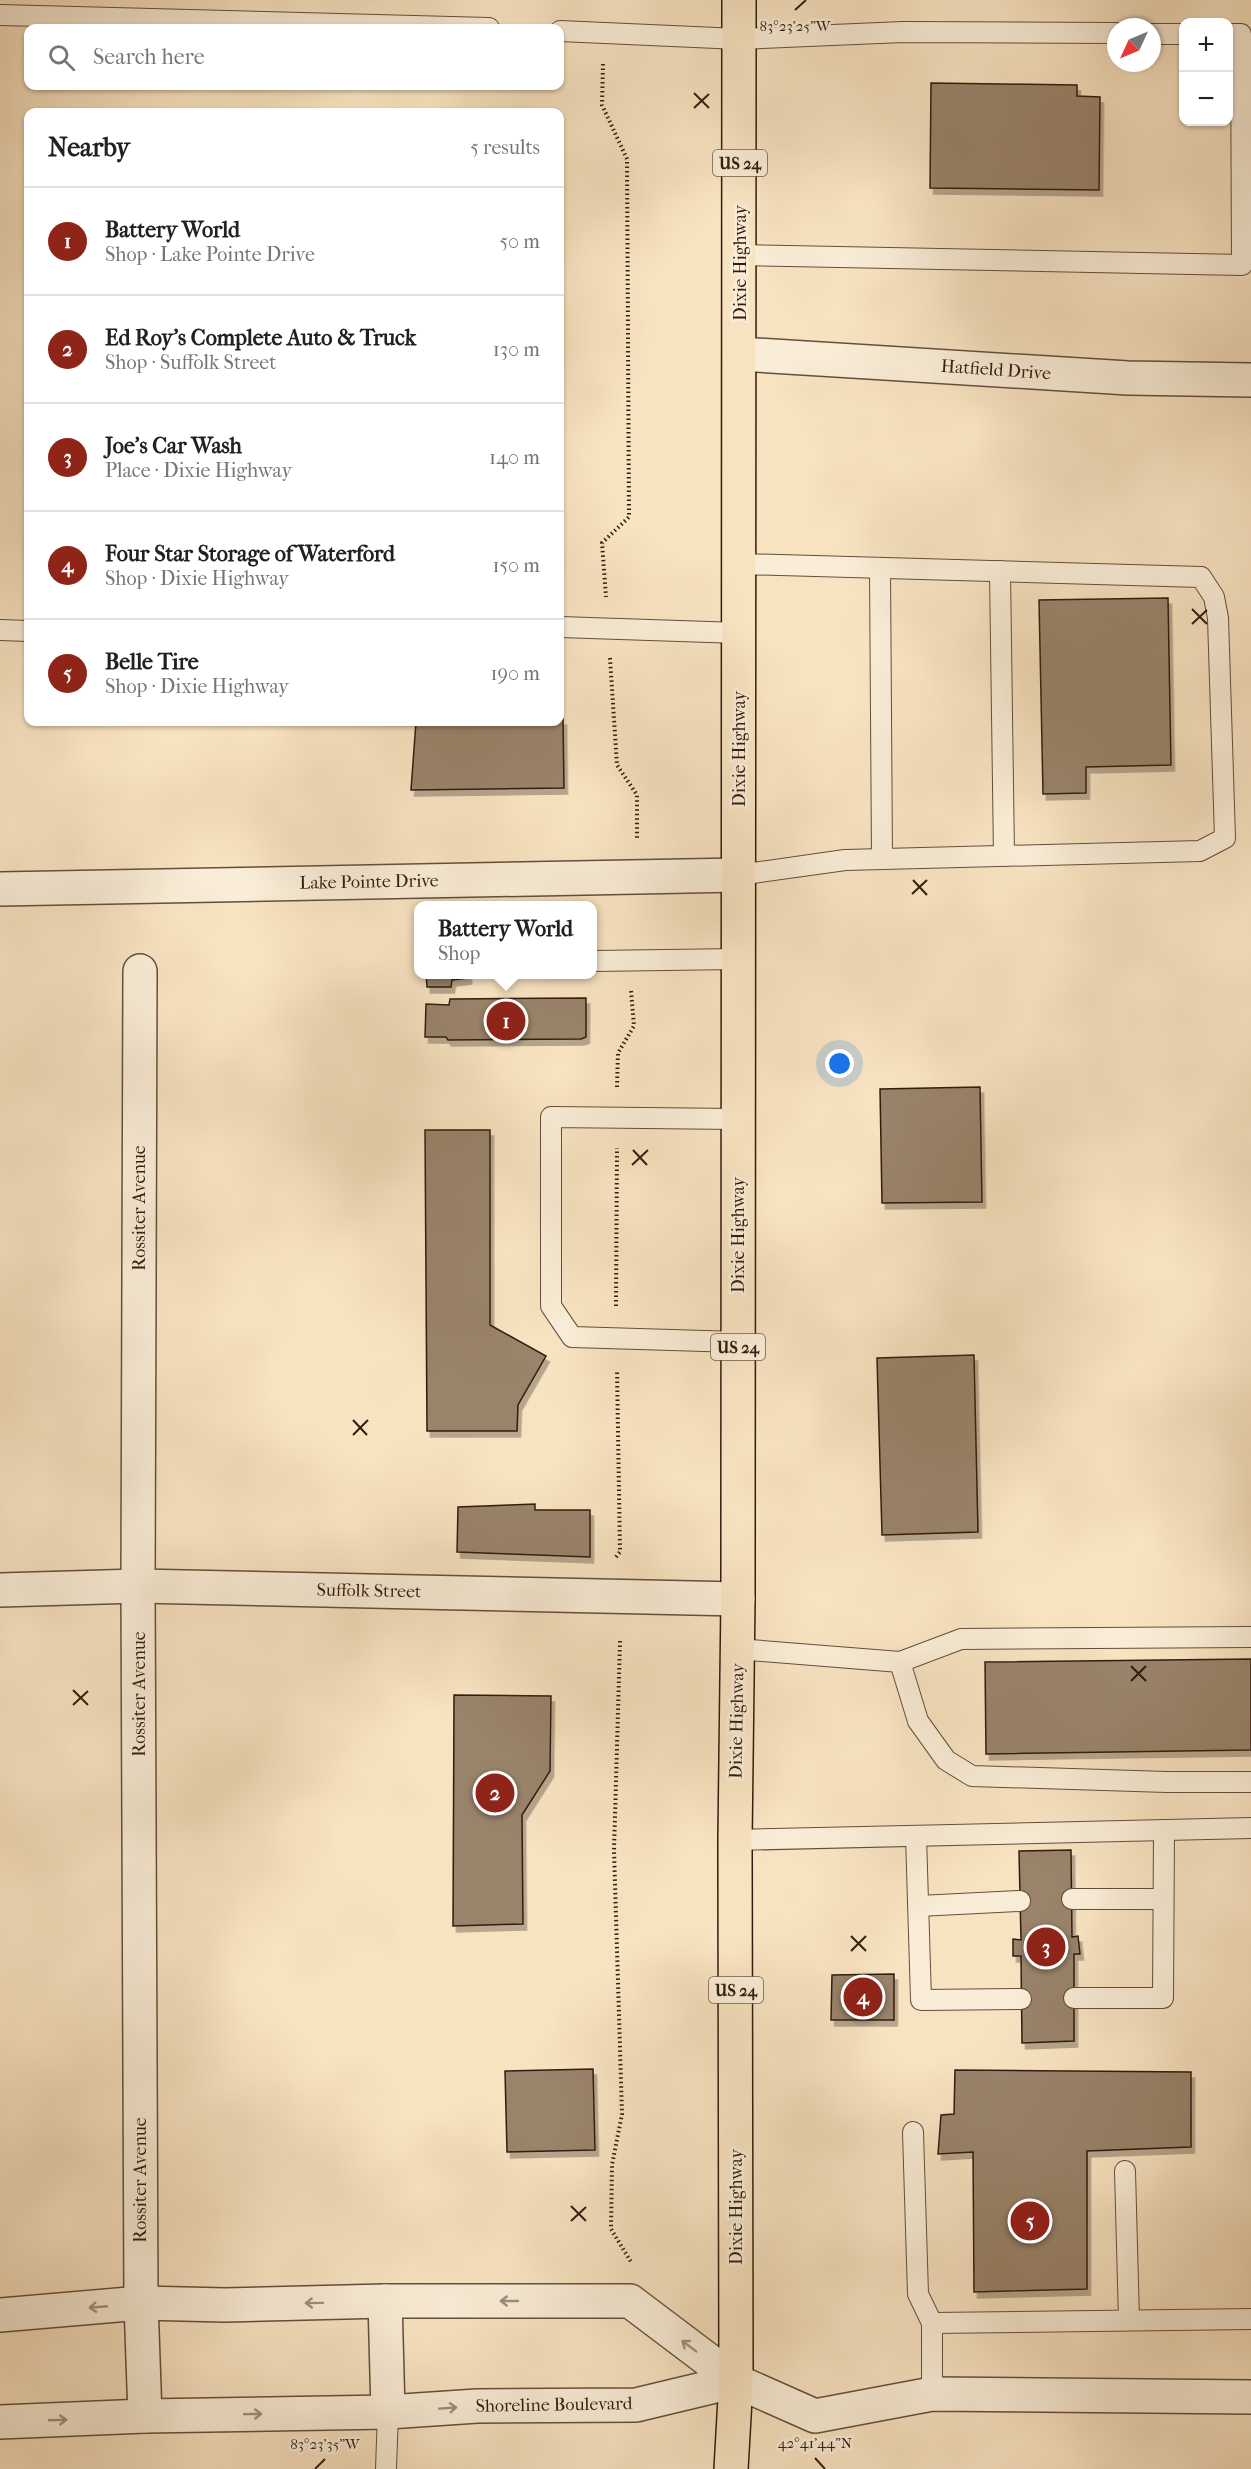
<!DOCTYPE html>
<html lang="en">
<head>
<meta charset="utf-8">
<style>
  :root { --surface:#fff; --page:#f2f2f2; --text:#202124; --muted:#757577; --line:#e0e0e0; --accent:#8f2418 }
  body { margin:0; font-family:"IM FELL French Canon",serif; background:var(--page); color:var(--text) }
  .controls { position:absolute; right:18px; top:18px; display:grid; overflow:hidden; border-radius:12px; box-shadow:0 2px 4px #0004 }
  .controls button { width:54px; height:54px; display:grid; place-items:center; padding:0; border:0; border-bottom:2px solid var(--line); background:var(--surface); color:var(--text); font:30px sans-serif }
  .compass { position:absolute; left:1107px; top:18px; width:54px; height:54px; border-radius:50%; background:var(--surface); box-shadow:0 2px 4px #0004; rotate:226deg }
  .you { position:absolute; left:840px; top:1064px; width:21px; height:21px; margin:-15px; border:4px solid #fff; border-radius:50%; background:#1a73e8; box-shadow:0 0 0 9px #1a73e833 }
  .badge { display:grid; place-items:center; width:39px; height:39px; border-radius:50%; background:var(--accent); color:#fff; font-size:20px; font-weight:700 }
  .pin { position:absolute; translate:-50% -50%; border:3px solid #fff; box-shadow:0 2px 6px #0006 }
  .popup { position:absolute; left:414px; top:901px; width:183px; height:78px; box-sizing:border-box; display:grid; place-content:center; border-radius:12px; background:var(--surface); filter:drop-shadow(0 2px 4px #0005); font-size:20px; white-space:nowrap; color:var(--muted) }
  .popup b { font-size:22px; color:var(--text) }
  .popup::after { content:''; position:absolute; left:50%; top:100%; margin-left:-12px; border:12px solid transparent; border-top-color:var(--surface) }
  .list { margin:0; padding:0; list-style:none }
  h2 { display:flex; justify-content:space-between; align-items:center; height:78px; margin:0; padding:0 24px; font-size:26px }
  h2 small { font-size:20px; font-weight:400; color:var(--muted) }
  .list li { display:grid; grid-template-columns:39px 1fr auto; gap:18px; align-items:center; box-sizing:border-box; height:108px; padding:0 24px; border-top:2px solid var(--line) }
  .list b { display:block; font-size:22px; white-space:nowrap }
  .list p { margin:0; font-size:20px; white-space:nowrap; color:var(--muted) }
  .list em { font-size:20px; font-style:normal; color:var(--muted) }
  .icon { flex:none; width:33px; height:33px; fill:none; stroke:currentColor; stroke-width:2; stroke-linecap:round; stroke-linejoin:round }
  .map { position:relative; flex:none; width:1251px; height:2469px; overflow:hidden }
  .search { position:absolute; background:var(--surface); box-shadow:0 2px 4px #0004; left:24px; top:24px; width:540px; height:66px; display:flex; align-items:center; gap:15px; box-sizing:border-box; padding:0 21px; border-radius:12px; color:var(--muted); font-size:22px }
  .panel { position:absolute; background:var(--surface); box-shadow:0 2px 4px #0004; left:24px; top:108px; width:540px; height:618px; border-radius:12px }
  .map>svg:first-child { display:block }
  .building { fill:#99836b; stroke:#321c0e; stroke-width:1.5; filter:url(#shadow) }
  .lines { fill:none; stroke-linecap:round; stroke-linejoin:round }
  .service-casing { stroke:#644e3b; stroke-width:22 }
  .minor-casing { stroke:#644e3b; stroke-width:36 }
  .primary-casing { stroke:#321c0e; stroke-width:36 }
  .path { stroke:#321c0e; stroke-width:4; stroke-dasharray:1.5 3; stroke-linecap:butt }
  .service { stroke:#faedd7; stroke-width:20 }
  .minor { stroke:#faedd7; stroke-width:33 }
  .primary { stroke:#f8e3c1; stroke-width:33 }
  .oneway { stroke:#a08f7d }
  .ticks { fill:none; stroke:#321c0e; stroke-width:2 }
  .labels { text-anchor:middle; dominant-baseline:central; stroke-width:5; stroke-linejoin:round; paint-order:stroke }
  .shield { fill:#faedd7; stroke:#6e5b4a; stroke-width:1.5 }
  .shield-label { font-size:16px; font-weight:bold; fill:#321c0e }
  .street-label { font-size:18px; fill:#321c0e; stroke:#faedd7 }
  .ticks-label { font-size:15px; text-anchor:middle; fill:#321c0e; stroke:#faedd7; stroke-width:5; stroke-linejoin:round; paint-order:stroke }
</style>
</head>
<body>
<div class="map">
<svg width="1251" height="2469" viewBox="0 0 1251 2469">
  <defs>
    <filter id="shadow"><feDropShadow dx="3.5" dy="6" stdDeviation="0" flood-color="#0004"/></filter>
  </defs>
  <rect width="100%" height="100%" fill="#f8e3c1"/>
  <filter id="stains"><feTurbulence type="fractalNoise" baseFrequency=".00333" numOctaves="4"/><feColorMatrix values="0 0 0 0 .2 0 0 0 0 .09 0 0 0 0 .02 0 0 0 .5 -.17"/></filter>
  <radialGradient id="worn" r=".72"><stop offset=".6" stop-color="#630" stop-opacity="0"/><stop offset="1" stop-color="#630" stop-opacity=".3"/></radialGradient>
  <g class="building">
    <path d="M 931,83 L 1077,85 L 1077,96 L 1100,97 L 1099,190 L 930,188 Z"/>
    <path d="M 1168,598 L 1171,765 L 1086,767 L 1086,793 L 1043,794 L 1039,600 Z"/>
    <path d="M 560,719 L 563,719 L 564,788 L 411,790 L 416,722 L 560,722 Z"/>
    <path d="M 426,974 L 468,974 L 468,978 L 452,980 L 451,987 L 427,987 Z"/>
    <path d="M 586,998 L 586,1037 L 581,1039 L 448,1040 L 446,1037 L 425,1037 L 426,1004 L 449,1005 L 450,999 Z"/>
    <path d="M 980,1087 L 982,1202 L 882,1203 L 880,1089 Z"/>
    <path d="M 425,1130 L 490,1130 L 490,1325 L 546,1356 L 518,1405 L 517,1431 L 427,1431 Z"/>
    <path d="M 974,1355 L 978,1532 L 882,1535 L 877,1358 Z"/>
    <path d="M 535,1504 L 535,1510 L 590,1510 L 590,1557 L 457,1552 L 458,1507 Z"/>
    <path d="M 1251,1659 L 1251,1750 L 986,1754 L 985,1662 Z"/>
    <path d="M 454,1695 L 551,1696 L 550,1771 L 522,1815 L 523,1924 L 453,1926 Z"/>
    <path d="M 1071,1850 L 1072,1937 L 1078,1936 L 1080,1954 L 1074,1954 L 1074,2041 L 1022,2043 L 1021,1956 L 1013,1956 L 1013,1939 L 1021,1940 L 1019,1851 Z"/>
    <path d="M 894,1974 L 894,2020 L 831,2020 L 832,1975 Z"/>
    <path d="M 593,2069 L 595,2150 L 507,2152 L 505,2071 Z"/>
    <path d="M 955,2070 L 1191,2072 L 1191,2147 L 1087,2151 L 1087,2289 L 974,2292 L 973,2152 L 938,2154 L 941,2115 L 954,2114 Z"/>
  </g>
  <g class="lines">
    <defs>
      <g id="service">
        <path d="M 0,15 L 489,28"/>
        <path d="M 560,31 L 739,39 L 903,32 L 1116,33"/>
        <path d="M 1152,34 L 1184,34"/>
        <path d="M 740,255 L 1242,265 L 1241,34 L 1228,34"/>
        <path d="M 880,568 L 882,858"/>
        <path d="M 1000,571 L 1004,856"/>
        <path d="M 560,627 L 739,633"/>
        <path d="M 0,630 L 28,631"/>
        <path d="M 739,875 L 845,860 L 1200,851 L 1225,838 L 1218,618 L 1214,597 L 1201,577 L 740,564"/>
        <path d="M 593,961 L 738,959"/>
        <path d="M 737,1119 L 551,1117 L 551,1306 L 572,1337 L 738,1342"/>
        <path d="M 737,1649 L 900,1662 L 961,1639 L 1251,1637"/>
        <path d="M 900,1662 L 918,1721 L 946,1760 L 972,1776 L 1167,1782 L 1251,1782"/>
        <path d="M 916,1836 L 921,2000 L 1021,1999"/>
        <path d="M 735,1840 L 1251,1828"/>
        <path d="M 1072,1899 L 1163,1899"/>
        <path d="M 919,1906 L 1020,1901"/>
        <path d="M 1074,1998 L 1163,1998 L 1164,1831"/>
        <path d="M 913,2132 L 918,2294 L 932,2323"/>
        <path d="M 1125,2171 L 1129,2320"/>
        <path d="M 932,2394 L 932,2323 L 1251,2319"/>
        <path d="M 386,2469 L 388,2412"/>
      </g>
      <g id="minor">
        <path d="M 740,354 L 1128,378 L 1251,380"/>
        <path d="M 0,889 L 739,875"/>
        <path d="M 140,971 L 138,1586 L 141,2303 L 145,2416"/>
        <path d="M 0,1590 L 138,1586 L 738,1599"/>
        <path d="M 385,2301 L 388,2412"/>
        <path d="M 0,2315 L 141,2303 L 225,2305 L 385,2301 L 630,2301 L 736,2381 L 815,2416 L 932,2394 L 1251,2397"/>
        <path d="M 0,2422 L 145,2416 L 388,2412 L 477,2406 L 636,2405 L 736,2381"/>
      </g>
      <path id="primary" d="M 731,2469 L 736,2381 L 735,1840 L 738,1599 L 739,0"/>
    </defs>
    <use href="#service" class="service-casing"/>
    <use href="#minor" class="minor-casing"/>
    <use href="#primary" class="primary-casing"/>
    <g class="path">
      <path d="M 603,64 L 602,105 L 627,159 L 629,517 L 602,543 L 606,597"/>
      <path d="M 610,658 L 617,765 L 637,795 L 637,840"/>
      <path d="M 617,1087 L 618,1053 L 634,1026 L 631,991"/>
      <path d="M 616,1306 L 617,1148"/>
      <path d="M 616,1557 L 620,1552 L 617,1370"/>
      <path d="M 620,1641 L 614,1850 L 622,2114 L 612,2165 L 611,2229 L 631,2262"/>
    </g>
    <use href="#service" class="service"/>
    <use href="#minor" class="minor"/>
    <use href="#primary" class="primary"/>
  </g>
  <defs><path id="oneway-shaft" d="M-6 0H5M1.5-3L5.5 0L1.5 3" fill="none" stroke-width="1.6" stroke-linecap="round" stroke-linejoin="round" transform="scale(1.5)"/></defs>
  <g class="oneway">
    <use href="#oneway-shaft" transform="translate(509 2301) rotate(-180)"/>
    <use href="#oneway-shaft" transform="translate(314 2303) rotate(179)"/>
    <use href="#oneway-shaft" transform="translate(98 2307) rotate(175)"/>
    <use href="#oneway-shaft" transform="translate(689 2346) rotate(-143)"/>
    <use href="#oneway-shaft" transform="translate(448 2408) rotate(-4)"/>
    <use href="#oneway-shaft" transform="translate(253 2414) rotate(-1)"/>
    <use href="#oneway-shaft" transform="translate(58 2420) rotate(-2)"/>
  </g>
  <path class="ticks" d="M 795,10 L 806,0M 694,93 L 709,108M 694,108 L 709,94M 1192,609 L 1207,624M 1192,624 L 1207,610M 913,880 L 927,895M 912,894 L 927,880M 633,1150 L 647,1165M 632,1165 L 648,1150M 353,1420 L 367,1435M 353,1435 L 368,1420M 1131,1666 L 1146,1681M 1131,1681 L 1146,1666M 73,1690 L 88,1705M 73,1705 L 88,1691M 851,1936 L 866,1951M 851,1951 L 866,1936M 571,2206 L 586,2221M 571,2221 L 586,2207M 815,2458 L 825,2469M 315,2469 L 325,2459"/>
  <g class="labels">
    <g class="shield">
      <rect x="713" y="150" width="54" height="26" rx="4.5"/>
      <rect x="711" y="1334" width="54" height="26" rx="4.5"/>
      <rect x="709" y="1977" width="54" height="26" rx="4.5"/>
    </g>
    <g class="shield-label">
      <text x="740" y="163">US 24</text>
      <text x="738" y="1347">US 24</text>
      <text x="736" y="1990">US 24</text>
    </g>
    <g class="street-label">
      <text transform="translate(740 263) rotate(-90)">Dixie Highway</text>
      <text transform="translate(996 370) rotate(4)">Hatfield Drive</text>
      <text transform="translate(739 749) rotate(-90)">Dixie Highway</text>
      <text transform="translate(369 882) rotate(-1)">Lake Pointe Drive</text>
      <text transform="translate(139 1208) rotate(-90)">Rossiter Avenue</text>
      <text transform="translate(738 1235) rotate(-90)">Dixie Highway</text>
      <text transform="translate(369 1591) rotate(1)">Suffolk Street</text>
      <text transform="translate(139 1694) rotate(-90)">Rossiter Avenue</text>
      <text transform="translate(737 1721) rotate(-89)">Dixie Highway</text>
      <text transform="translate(140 2180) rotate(-90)">Rossiter Avenue</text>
      <text transform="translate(736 2207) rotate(-90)">Dixie Highway</text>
      <text transform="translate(554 2405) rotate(-1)">Shoreline Boulevard</text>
    </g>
  </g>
  <g class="ticks-label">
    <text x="795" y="31">83°23'25"W</text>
    <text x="815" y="2448">42°41'44"N</text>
    <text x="325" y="2449">83°23'35"W</text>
  </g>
  <rect width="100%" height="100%" filter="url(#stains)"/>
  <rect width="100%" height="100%" fill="url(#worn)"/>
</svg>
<div class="controls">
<button>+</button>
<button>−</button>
</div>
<svg class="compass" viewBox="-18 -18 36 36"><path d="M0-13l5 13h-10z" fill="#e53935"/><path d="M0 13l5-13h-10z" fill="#757577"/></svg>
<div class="you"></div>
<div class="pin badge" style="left:506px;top:1021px">1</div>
<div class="popup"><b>Battery World</b>Shop</div>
<div class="pin badge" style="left:495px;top:1793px">2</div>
<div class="pin badge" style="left:1046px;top:1947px">3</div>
<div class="pin badge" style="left:863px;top:1997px">4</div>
<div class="pin badge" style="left:1030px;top:2221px">5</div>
<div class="search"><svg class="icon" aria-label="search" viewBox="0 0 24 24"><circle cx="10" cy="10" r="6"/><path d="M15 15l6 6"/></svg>Search here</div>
<section class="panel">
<h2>Nearby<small>5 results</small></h2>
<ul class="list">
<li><span class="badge">1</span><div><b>Battery World</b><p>Shop · Lake Pointe Drive</p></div><em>50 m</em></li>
<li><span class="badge">2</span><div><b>Ed Roy's Complete Auto &amp; Truck</b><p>Shop · Suffolk Street</p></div><em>130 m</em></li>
<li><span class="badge">3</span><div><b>Joe's Car Wash</b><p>Place · Dixie Highway</p></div><em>140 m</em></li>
<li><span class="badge">4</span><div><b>Four Star Storage of Waterford</b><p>Shop · Dixie Highway</p></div><em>150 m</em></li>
<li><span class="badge">5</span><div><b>Belle Tire</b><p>Shop · Dixie Highway</p></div><em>190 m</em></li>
</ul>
</section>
</div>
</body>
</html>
